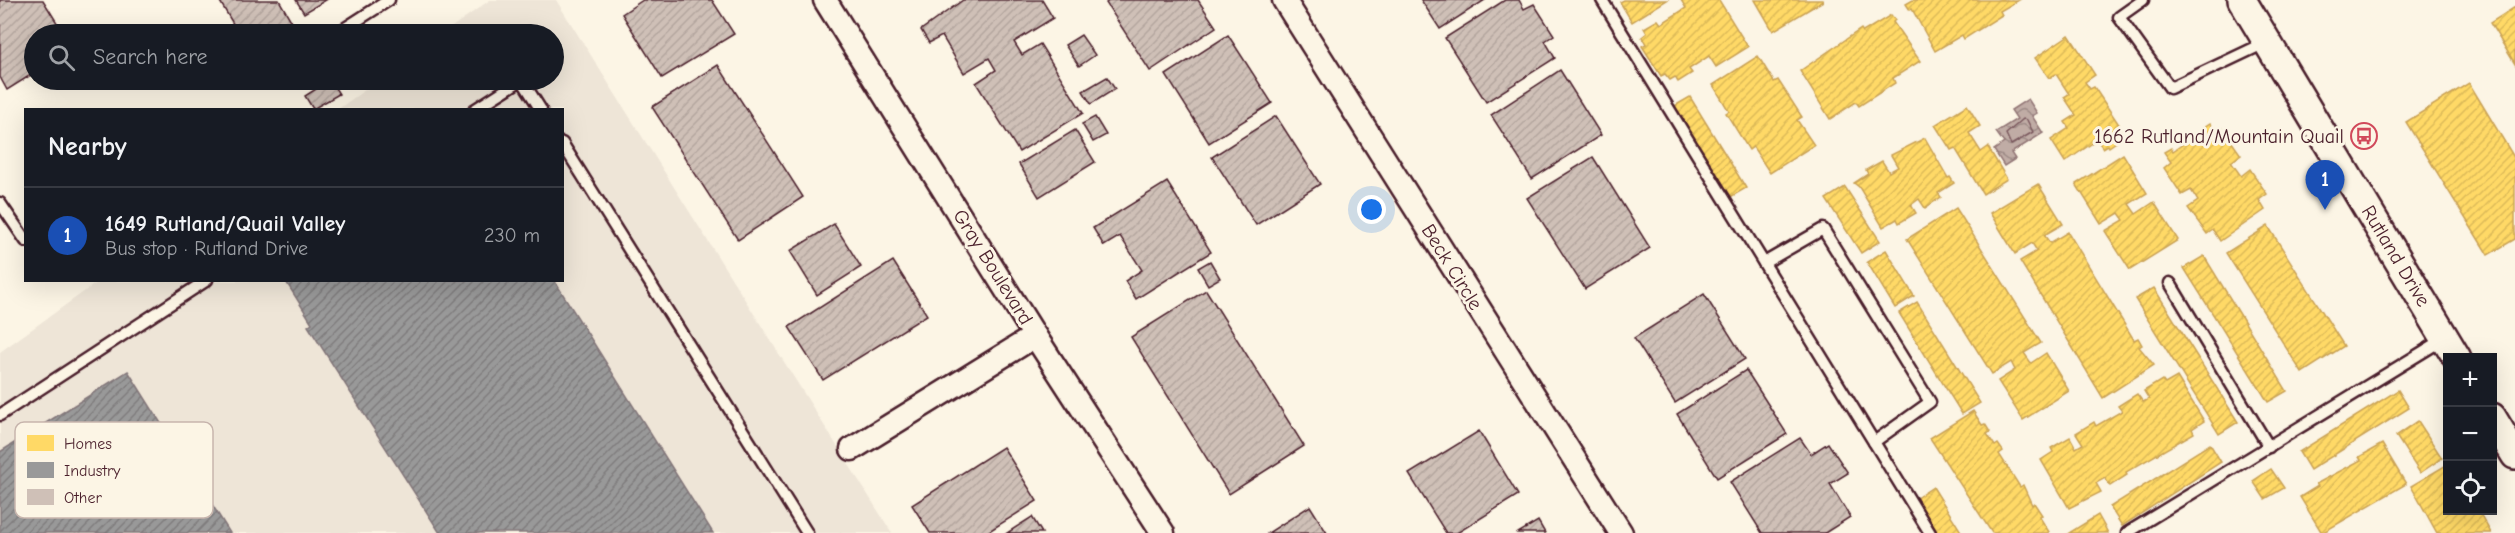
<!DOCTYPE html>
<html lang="en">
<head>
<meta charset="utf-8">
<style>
  :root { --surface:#171b24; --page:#242831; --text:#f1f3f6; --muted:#9ea1a6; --line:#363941; --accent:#8c9099 }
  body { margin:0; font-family:"Comic Neue",sans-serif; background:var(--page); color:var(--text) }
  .controls { position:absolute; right:18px; bottom:18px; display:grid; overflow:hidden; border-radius:0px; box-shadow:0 6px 24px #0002 }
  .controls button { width:54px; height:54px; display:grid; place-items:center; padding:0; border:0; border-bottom:2px solid var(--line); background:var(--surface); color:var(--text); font:30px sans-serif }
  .you { position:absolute; left:1372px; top:210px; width:21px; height:21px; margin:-15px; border:4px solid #fff; border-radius:50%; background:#1a73e8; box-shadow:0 0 0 9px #1a73e833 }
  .badge { display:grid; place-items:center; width:39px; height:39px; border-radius:50%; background:var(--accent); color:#fff; font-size:20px; font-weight:700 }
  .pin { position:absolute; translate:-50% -50px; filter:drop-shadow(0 2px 3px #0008) }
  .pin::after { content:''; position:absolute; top:32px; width:21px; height:18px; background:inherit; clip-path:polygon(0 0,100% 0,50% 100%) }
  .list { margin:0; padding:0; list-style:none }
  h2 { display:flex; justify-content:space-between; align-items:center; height:78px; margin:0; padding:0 24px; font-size:26px }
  h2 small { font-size:20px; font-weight:400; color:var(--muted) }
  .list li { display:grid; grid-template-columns:39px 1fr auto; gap:18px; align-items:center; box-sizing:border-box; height:96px; padding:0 24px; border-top:2px solid var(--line) }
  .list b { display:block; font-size:22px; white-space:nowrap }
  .list p { margin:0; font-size:20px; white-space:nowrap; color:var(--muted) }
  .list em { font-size:20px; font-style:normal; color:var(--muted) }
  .icon { flex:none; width:33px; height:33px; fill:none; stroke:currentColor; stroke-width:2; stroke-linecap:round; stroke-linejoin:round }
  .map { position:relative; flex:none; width:2515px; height:533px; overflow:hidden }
  .search { position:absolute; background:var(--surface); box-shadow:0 6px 24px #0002; left:24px; top:24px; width:540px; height:66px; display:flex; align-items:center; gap:15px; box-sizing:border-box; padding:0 21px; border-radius:33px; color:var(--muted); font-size:22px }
  .panel { position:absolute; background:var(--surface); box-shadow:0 6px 24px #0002; left:24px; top:108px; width:540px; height:174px; border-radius:0px }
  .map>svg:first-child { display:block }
  .built { fill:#eee5d7 }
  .water { fill:url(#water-waves); stroke:#917474; stroke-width:1.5 }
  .homes { fill:url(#homes-hatch); stroke:#c9a154; stroke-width:1.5 }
  .industry { fill:url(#industry-hatch); stroke:#817478; stroke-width:1.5 }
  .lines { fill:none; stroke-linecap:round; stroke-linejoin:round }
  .shore { stroke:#79575c; stroke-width:1.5 }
  .building { fill:url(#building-hatch); stroke:#4a1f2b; stroke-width:1.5 }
  .service-casing { stroke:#4a1f2b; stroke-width:15 }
  .minor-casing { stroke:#4a1f2b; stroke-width:27 }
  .tertiary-casing { stroke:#4a1f2b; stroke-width:32 }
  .service { stroke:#fcf5e5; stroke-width:10 }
  .minor { stroke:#fcf5e5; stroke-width:22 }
  .tertiary { stroke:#fcf5e5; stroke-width:27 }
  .labels { text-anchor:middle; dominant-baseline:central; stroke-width:6; stroke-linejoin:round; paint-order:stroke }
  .poi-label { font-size:20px; fill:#4a1f2b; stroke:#fcf5e5; text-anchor:end }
  .street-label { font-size:20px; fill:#4a1f2b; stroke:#fcf5e5 }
  .key { fill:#fcf5e5; stroke:#c7b5ad; stroke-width:1.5 }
  .key-label { font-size:16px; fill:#4a1f2b }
</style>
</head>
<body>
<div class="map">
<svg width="2515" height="533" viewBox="0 0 2515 533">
  <defs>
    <pattern id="water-waves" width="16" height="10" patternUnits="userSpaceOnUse" patternTransform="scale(1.5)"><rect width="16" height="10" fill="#c0aca5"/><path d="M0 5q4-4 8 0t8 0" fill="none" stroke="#9e8b87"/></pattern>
    <pattern id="homes-hatch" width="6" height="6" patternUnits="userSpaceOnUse" patternTransform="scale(1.5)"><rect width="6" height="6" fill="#ffd966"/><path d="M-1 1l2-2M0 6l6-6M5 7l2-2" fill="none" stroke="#dcba59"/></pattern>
    <pattern id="industry-hatch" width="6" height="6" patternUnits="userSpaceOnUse" patternTransform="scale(1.5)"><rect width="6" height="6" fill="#999"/><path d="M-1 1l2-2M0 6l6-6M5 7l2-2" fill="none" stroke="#7f7c7d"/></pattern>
    <pattern id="building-hatch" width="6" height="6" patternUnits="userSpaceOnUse" patternTransform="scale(1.5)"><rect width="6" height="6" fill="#cfc0b7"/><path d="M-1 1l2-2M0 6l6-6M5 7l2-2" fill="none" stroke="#b3a59e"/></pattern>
  </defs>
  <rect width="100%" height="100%" fill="#fcf5e5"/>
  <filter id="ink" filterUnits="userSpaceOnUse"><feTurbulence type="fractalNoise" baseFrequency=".0167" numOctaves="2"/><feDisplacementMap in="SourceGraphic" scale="12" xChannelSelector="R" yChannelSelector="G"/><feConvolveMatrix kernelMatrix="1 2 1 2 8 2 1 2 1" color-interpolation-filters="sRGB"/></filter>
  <g filter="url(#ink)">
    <path class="built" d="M 490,0 L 556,0 L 892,533 L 0,533 L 0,352 L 99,281 L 562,280 L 562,110 L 338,109 L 379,80 L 554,80 L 554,34 L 442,34 Z"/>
    <path class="water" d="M 2028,99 L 2037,113 L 2032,116 L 2043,133 L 2011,153 L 2015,159 L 2004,166 L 1994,150 L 2004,143 L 1996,132 L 2017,119 L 2011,110 Z"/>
    <g class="homes">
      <path d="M 1624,0 L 1667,0 L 1632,22 L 1620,2 Z"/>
      <path d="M 1681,0 L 1719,0 L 1748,47 L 1716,67 L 1709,56 L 1689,69 L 1692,73 L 1678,82 L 1675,77 L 1670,80 L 1665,74 L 1661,76 L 1642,46 L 1646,44 L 1642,37 L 1647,33 L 1644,28 L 1658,20 L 1661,24 L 1686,8 Z"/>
      <path d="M 1755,0 L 1822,0 L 1823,1 L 1773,31 Z"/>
      <path d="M 1913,0 L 2019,0 L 2000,11 L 2002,15 L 1964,39 L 1962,35 L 1935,51 L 1912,9 L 1910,10 L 1906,4 Z"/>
      <path d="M 2515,7 L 2515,64 L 2490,23 Z"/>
      <path d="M 1891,15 L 1895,20 L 1893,22 L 1920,61 L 1893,78 L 1895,83 L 1859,106 L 1856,102 L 1830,119 L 1800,71 L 1861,29 L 1863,32 Z"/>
      <path d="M 2069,35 L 2095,75 L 2085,82 L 2090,89 L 2094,87 L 2126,135 L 2109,147 L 2108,145 L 2103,148 L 2097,140 L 2065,162 L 2051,140 L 2069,128 L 2065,122 L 2076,115 L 2064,97 L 2069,94 L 2056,74 L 2049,78 L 2035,58 Z"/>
      <path d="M 1758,56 L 1774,82 L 1778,80 L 1802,117 L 1797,120 L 1814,145 L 1770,173 L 1753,147 L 1749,150 L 1726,113 L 1729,111 L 1713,85 Z"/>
      <path d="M 2469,83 L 2515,159 L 2515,239 L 2488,255 L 2406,122 Z"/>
      <path d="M 1690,97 L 1746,188 L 1727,199 L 1671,108 Z"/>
      <path d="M 1967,105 L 1980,126 L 1969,133 L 1981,152 L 1988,147 L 2007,179 L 1983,194 L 1955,148 L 1951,150 L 1935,125 Z"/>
      <path d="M 2210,123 L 2216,132 L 2222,128 L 2241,155 L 2231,162 L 2241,176 L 2250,169 L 2267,194 L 2259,200 L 2265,210 L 2220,241 L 2213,230 L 2207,234 L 2188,208 L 2198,201 L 2191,190 L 2182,195 L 2164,168 L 2171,162 L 2164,152 L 2171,148 L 2173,151 L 2205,129 L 2204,127 Z"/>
      <path d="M 1925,138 L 1948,178 L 1950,177 L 1954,183 L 1938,193 L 1941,197 L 1925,208 L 1919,199 L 1911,205 L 1916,213 L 1899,223 L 1897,219 L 1883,227 L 1859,187 L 1854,183 L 1868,174 L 1866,170 L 1882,161 L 1889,172 L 1898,167 L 1891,155 Z"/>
      <path d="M 2123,154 L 2147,193 L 2129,204 L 2136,214 L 2154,202 L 2178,240 L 2130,270 L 2105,231 L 2124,220 L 2119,213 L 2101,224 L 2076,184 Z"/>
      <path d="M 2038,184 L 2063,224 L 2044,235 L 2050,243 L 2068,232 L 2134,340 L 2138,338 L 2142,345 L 2139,347 L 2154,365 L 2103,398 L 2020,261 L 2037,251 L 2032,243 L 2015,254 L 1990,213 Z"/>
      <path d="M 1845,187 L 1880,241 L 1861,253 L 1826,199 Z"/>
      <path d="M 1956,208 L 2041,343 L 2024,353 L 2031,363 L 2046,353 L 2069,391 L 2023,420 L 1998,381 L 2015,370 L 2011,362 L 1992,374 L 1907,239 Z"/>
      <path d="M 2268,226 L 2344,346 L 2302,373 L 2226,253 Z"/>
      <path d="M 1886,250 L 1914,296 L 1895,308 L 1867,262 Z"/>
      <path d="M 2204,256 L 2287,391 L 2268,402 L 2184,268 Z"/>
      <path d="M 2154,288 L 2238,422 L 2219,434 L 2135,299 Z"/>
      <path d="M 1917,302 L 1980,403 L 1962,414 L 1899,313 Z"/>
      <path d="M 2177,377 L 2204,421 L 2192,429 L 2194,433 L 2126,472 L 2127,475 L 2110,486 L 2105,478 L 2096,483 L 2101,492 L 2069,508 L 2041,460 L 2053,452 L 2051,448 L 2070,437 L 2076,448 L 2083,444 L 2076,433 L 2094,422 L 2096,426 L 2122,411 L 2118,406 L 2137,394 L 2143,402 L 2149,399 L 2144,391 L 2162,380 L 2165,384 Z"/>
      <path d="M 2398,390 L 2409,408 L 2310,470 L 2299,452 Z"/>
      <path d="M 1973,411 L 1982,425 L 1985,424 L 1990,432 L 1987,434 L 1995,446 L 1998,444 L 2003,451 L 1999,454 L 2020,487 L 2023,485 L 2032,505 L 2034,503 L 2042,515 L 2039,516 L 2049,532 L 2047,533 L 1992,533 L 1930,438 Z"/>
      <path d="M 2418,421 L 2442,458 L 2420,473 L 2396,436 Z"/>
      <path d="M 2210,444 L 2221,462 L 2122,526 L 2110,507 Z"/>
      <path d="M 2382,444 L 2406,484 L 2322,533 L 2300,497 L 2318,486 L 2316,484 L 2361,460 L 2359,457 Z"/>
      <path d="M 2448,464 L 2448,510 L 2478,510 L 2491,533 L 2437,533 L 2411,486 Z"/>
      <path d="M 2271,469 L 2284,488 L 2265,499 L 2253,481 Z"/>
      <path d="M 1933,487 L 1962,533 L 1937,533 L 1915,499 Z"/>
      <path d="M 2098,515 L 2108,533 L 2069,533 Z"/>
    </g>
    <g class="industry">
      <path d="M 285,280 L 554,280 L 713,533 L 440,533 L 308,326 L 312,323 Z"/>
      <path d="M 128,371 L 230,533 L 0,533 L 0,452 Z"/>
    </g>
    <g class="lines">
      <path class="shore" d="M 2023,119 L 2027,120 L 2033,132 L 2011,145 L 2006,134 Z"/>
    </g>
    <g class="building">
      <path d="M 0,0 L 43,0 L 64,34 L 34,34 L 34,73 L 7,90 L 0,77 Z"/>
      <path d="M 219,0 L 279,0 L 299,34 L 239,34 Z"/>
      <path d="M 296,0 L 326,0 L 304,13 Z"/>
      <path d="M 643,0 L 712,0 L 734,34 L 662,78 L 622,14 Z"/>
      <path d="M 963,0 L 1042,0 L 1053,18 L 1014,42 L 1022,55 L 1040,44 L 1083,113 L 1019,152 L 976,83 L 996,70 L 989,58 L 964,73 L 942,36 L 929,43 L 921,30 Z"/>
      <path d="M 1110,0 L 1198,0 L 1216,27 L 1150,71 L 1106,3 Z"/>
      <path d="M 1421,0 L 1485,0 L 1440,29 Z"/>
      <path d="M 1505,0 L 1519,0 L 1524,9 L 1534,4 L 1554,35 L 1545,41 L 1555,58 L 1486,102 L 1445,38 Z"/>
      <path d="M 1081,35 L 1095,55 L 1079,66 L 1065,45 Z"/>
      <path d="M 1228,35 L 1272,103 L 1209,143 L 1166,75 Z"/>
      <path d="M 718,65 L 803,197 L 738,240 L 652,107 Z"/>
      <path d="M 1560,70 L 1601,135 L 1532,179 L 1491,115 Z"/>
      <path d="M 1107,77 L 1115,89 L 1091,104 L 1083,91 Z"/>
      <path d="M 330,80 L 339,94 L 313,109 L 305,96 Z"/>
      <path d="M 1276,116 L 1320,184 L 1256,225 L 1212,157 Z"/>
      <path d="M 1095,117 L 1106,135 L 1093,142 L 1082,124 Z"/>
      <path d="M 1075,130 L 1095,162 L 1039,197 L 1019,164 Z"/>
      <path d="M 1593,157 L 1650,248 L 1585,289 L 1527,198 Z"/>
      <path d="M 1167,182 L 1211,252 L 1136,299 L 1125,281 L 1142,270 L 1120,236 L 1104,246 L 1093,228 Z"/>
      <path d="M 834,224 L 861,267 L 817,295 L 790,251 Z"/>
      <path d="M 893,261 L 927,315 L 823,380 L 789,327 Z"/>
      <path d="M 1210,261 L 1220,278 L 1208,285 L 1198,268 Z"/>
      <path d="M 1206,290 L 1304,446 L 1229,494 L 1131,337 Z"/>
      <path d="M 1704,294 L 1745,359 L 1675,403 L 1634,338 Z"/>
      <path d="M 1746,370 L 1787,434 L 1717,478 L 1677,414 Z"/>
      <path d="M 1479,431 L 1518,495 L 1457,533 L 1446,533 L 1409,474 Z"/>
      <path d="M 1800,438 L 1811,454 L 1828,443 L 1848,473 L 1830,484 L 1850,517 L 1825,533 L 1762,533 L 1730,482 Z"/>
      <path d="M 1003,447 L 1037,501 L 986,533 L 930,533 L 912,505 Z"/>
      <path d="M 1310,506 L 1327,533 L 1268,533 Z"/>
      <path d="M 1032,517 L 1042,533 L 1007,533 Z"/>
      <path d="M 1538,521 L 1545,533 L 1518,533 Z"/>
    </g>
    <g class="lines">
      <defs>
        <g id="service">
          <path d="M 1602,0 L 1930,533"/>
          <path d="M 2143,0 L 2119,17 L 2170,88 L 2267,42"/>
          <path d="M 336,34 L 389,0"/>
          <path d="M 522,80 L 541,110"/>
          <path d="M 474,110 L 521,80"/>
          <path d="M 562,143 L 807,533"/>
          <path d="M 0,203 L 26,241"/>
          <path d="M 1764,263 L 1823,229 L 1930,402 L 1874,442"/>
          <path d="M 2170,283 L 2269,447"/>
          <path d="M 0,415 L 207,280"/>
          <path d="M 2127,533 L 2444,339"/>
        </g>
        <g id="minor">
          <path d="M 825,0 L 1035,336 L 1163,533"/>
          <path d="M 1284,0 L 1621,533"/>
          <path d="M 852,449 L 1035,336"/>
        </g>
        <g id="tertiary">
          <path d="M 2242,0 L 2457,358"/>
          <path d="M 2492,417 L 2515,455"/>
        </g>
      </defs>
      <use href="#service" class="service-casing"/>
      <use href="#minor" class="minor-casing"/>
      <use href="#tertiary" class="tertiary-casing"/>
      <use href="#service" class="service"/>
      <use href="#minor" class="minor"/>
      <use href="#tertiary" class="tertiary"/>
    </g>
  </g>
  <defs>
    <symbol id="bus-ring" viewBox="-11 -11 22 22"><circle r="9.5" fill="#fcf5e5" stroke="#d1495b" stroke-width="1.5"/><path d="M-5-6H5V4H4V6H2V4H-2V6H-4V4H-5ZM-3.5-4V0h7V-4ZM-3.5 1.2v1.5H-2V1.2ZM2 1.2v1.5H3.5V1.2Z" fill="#d1495b"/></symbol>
  </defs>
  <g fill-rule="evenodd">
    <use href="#bus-ring" x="2349" y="121" width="30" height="30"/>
  </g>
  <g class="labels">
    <g class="poi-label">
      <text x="2344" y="136">1662 Rutland/Mountain Quail</text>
    </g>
    <g class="street-label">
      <text transform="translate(2396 256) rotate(59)">Rutland Drive</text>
      <text transform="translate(993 267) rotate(58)">Gray Boulevard</text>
      <text transform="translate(1452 267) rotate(58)">Beck Circle</text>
    </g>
  </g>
  <rect x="15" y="422" width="198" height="96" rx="9" class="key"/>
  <rect x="27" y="435" width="27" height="16" fill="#ffd966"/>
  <rect x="27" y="462" width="27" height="16" fill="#999"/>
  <rect x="27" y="489" width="27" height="16" fill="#cfc0b7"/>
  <g class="key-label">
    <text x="64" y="449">Homes</text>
    <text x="64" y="476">Industry</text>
    <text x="64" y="503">Other</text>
  </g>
</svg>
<div class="controls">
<button>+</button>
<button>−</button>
<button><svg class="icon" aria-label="locate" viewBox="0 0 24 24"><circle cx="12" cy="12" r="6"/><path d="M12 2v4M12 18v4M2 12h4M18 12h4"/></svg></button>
</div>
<div class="you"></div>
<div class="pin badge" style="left:2325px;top:210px;background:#1a4fb4">1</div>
<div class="search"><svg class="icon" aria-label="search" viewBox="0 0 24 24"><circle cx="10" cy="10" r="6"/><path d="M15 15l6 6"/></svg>Search here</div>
<section class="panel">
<h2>Nearby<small></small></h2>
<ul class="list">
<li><span class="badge" style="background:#1a4fb4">1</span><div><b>1649 Rutland/Quail Valley</b><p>Bus stop · Rutland Drive</p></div><em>230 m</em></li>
</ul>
</section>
</div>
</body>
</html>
